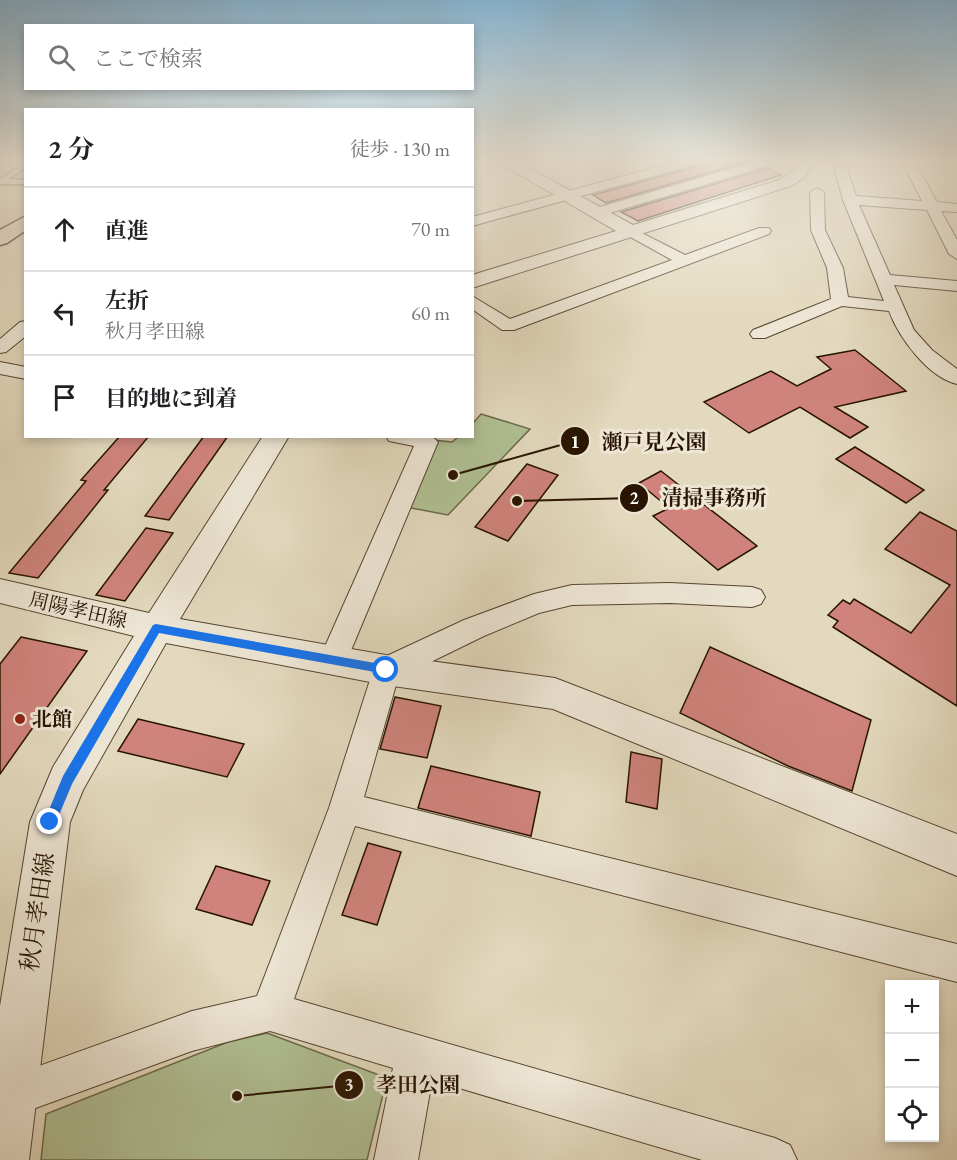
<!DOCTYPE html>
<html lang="ja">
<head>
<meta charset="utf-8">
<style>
  :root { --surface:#fff; --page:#f2f2f2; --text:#202124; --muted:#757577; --line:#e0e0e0 }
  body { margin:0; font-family:"EB Garamond","Noto Serif JP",serif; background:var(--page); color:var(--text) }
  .controls { position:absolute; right:18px; bottom:18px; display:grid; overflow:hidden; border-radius:0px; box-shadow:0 3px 9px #0003 }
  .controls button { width:54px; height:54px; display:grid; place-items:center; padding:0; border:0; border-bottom:2px solid var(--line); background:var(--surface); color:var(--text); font:30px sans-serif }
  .stop { position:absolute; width:18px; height:18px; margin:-14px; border:4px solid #1a73e8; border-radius:50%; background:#fff }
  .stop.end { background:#1a73e8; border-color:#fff; box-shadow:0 2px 6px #0008 }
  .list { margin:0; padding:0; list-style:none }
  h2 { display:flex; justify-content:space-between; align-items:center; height:78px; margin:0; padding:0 24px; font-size:26px }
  h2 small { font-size:20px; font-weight:400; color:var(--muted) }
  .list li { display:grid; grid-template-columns:39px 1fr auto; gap:18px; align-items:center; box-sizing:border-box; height:84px; padding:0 24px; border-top:2px solid var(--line) }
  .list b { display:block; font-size:22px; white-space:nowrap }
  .list p { margin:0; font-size:20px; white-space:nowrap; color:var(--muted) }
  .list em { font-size:20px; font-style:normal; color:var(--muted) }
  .icon { flex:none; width:33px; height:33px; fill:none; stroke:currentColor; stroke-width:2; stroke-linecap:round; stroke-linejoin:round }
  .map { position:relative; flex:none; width:957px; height:1160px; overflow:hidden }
  .search { position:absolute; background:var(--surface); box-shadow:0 3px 9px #0003; left:24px; top:24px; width:450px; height:66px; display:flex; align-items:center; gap:15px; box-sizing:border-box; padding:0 21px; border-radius:0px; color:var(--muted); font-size:22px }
  .panel { position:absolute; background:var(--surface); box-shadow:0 3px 9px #0003; left:24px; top:108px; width:450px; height:330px; border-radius:0px }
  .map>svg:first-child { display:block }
  .green { fill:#b0c094; stroke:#6c6a4a; stroke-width:1.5 }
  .building { fill:#cf837c; stroke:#281400; stroke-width:1.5 }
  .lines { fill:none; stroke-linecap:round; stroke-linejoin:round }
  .service-casing { stroke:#574530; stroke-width:3 }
  .minor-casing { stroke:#574530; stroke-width:2 }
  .tertiary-casing { stroke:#574530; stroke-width:2 }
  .trunk-casing { stroke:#281400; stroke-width:3 }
  .service { fill:#ede6d5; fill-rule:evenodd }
  .minor { fill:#ede6d5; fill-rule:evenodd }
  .tertiary { fill:#ede6d5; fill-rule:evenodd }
  .trunk { fill:#e3d9be; fill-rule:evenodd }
  .route { fill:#1a73e8 }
  .poi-dot { fill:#8f2418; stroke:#ede6d5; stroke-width:2 }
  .labels { text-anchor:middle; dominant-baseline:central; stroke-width:6; stroke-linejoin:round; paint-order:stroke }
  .street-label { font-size:20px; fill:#281400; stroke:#ede6d5 }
  .poi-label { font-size:20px; font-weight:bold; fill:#281400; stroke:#ede6d5; text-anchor:start }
  .near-street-label { font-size:24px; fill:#281400; stroke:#ede6d5 }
  .leader { fill:none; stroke:#281400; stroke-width:2 }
  .callout-dot { fill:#281400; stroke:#ede6d5; stroke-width:2 }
  .mark-label { font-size:18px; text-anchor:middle; font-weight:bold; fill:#fff }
  .callout-label { font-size:21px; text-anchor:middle; font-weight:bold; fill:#281400; stroke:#ede6d5; stroke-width:6; stroke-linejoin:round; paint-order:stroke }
</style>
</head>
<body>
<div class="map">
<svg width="957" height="1160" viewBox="0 0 957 1160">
  <rect width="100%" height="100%" fill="#e3d9be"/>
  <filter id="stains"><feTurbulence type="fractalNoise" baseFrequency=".00333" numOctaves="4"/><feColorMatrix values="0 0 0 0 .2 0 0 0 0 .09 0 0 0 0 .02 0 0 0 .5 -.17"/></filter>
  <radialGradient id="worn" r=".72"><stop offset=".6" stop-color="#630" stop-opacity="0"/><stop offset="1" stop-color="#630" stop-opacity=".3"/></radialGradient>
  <g class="green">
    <path d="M 481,414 L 530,429 L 448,515 L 406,507 L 433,440 L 452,442 L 458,437 L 472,436 L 473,423 Z"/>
    <path d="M 267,1033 L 387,1078 L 367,1160 L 41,1160 L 46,1114 L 228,1042 Z"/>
  </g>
  <g class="building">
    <path d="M 717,159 L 753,160 L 606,203 L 593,195 L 706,164 Z"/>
    <path d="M 768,168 L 781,175 L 638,221 L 621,212 Z"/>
    <path d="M 855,350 L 906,391 L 835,407 L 868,427 L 850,438 L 800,407 L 749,433 L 704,402 L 771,371 L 797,386 L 831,369 L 817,357 Z"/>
    <path d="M 120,436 L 149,436 L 104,490 L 108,490 L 38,578 L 9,573 L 86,481 L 81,480 Z"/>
    <path d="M 204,436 L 228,436 L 169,520 L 145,516 Z"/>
    <path d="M 855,447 L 924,490 L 906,503 L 836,459 Z"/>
    <path d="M 527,464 L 558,475 L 508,541 L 475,527 Z"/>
    <path d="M 661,471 L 757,546 L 718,570 L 653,516 L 669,508 L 639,483 Z"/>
    <path d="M 920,512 L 957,531 L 957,706 L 833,627 L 838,621 L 828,615 L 843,600 L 850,604 L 854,599 L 911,633 L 950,585 L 885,549 Z"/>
    <path d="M 146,528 L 173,533 L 125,601 L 96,595 Z"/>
    <path d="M 21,637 L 87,651 L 0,774 L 0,664 Z"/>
    <path d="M 710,647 L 871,720 L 852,791 L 788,766 L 680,713 Z"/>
    <path d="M 395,697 L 441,706 L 427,758 L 380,749 Z"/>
    <path d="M 138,719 L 244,744 L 227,777 L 118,751 Z"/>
    <path d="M 631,752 L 662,759 L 657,809 L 626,802 Z"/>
    <path d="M 431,766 L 540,792 L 531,836 L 418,808 Z"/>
    <path d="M 368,843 L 401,852 L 377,925 L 342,915 Z"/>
    <path d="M 216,866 L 270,881 L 252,925 L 196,909 Z"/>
  </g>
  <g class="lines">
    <defs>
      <path id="service" d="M 26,163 L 26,168 L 8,179 L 26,180 L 26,184 L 0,184 L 0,179 Z"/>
      <g id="minor">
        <path d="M 523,159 L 544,159 L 542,162 L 514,169 L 508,165 L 510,162 Z"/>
        <path d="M 687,159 L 707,159 L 705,162 L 472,226 L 472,217 Z"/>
        <path d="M 764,159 L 783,159 L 781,162 L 603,215 L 593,215 L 591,212 L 593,209 Z"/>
        <path d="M 832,159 L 844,159 L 856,196 L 922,201 L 901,159 L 913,159 L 937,202 L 957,204 L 957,212 L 941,211 L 957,240 L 957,259 L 949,254 L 927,210 L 859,205 L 890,275 L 957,281 L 957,291 L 894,285 L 914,330 L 932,350 L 957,369 L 957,384 C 928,377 899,338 889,311 L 842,306 L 765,338 L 753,338 L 750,334 L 753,330 L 831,299 L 827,268 L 811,230 L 810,192 L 817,188 L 824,192 L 825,230 L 843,268 L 848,297 L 884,301 L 843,200 Z"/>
        <path d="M 630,227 L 685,255 L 759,228 L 769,228 L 771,231 L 769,234 L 514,330 L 502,330 L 472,309 L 472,296 L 510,319 L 672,260 L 625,234 L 623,231 Z"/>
        <path d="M 26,321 L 26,336 L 6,352 L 0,353 L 0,339 L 20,322 Z"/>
        <path d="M 0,362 L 26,367 L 26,379 L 0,374 Z"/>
        <path d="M 386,436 L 432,436 L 438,442 L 347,660 L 343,668 L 333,672 L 323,668 L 319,660 L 414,446 L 389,441 Z"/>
        <path d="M 670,583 L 752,587 L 761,590 L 765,597 L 761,604 L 752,607 L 670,603 L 572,605 L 539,613 L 484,636 L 398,678 L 364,797 L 957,944 L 957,982 L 355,826 L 294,999 L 775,1138 L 790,1145 L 797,1160 L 702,1160 L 432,1080 L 418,1160 L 374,1160 L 393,1068 L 270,1031 L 192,1051 L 11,1117 L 0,1112 L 0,1080 L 192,1011 L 257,996 L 329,808 L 376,661 L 464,620 L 534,594 L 572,585 Z"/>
      </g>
      <g id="tertiary">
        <path d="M 493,159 L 512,159 L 633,225 L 779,180 L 793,171 L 797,159 L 813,159 L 814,161 L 805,177 L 791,186 L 472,288 L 472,275 L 616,231 Z"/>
        <path d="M 263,436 L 289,436 L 180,619 L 386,655 L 555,678 L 957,834 L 957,876 L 553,709 L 386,685 L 166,643 L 83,790 L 70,822 L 29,1160 L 0,1160 L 0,1006 L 30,822 L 53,767 L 134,636 L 0,603 L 0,579 L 149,613 Z"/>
      </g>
      <path id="trunk" d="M 26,216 L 26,230 L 7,243 L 0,245 L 0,230 Z"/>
    </defs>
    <use href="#service" class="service-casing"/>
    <use href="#minor" class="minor-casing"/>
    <use href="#tertiary" class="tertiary-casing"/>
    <use href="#trunk" class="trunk-casing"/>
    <use href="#service" class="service"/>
    <use href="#minor" class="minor"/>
    <use href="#tertiary" class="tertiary"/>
    <use href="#trunk" class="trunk"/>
  </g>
  <linearGradient id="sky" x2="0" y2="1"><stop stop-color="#87b6d5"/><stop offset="0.5" stop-color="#f2eee2"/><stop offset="1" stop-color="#f2eee2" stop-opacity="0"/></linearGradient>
  <rect width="957" height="321" fill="url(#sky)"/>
  <path class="route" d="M 156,624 L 386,665 L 391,670 L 386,674 L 159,633 L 72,784 L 54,827 L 50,829 L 45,827 L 44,822 L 63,776 L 153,625 Z"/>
  <circle class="poi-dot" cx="20" cy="719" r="6"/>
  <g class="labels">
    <g class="street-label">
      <text transform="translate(78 610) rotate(13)">周陽孝田線</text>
    </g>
    <g class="poi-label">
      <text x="32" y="719">北館</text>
    </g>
    <g class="near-street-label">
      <text transform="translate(37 912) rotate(-82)">秋月孝田線</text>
    </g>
  </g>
  <path class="leader" d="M453 475L575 441M517 501L634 498M237 1096L349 1085"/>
  <g class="callout-dot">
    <circle cx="453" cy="475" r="6"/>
    <circle cx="517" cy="501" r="6"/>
    <circle cx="237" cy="1096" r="6"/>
    <circle cx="575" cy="441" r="15"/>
    <circle cx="634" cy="498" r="15"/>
    <circle cx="349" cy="1085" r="15"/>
  </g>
  <g class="mark-label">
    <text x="575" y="448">1</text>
    <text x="634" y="504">2</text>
    <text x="349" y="1091">3</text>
  </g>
  <g class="callout-label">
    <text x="654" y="449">瀬戸見公園</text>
    <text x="714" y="505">清掃事務所</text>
    <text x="418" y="1092">孝田公園</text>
  </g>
  <rect width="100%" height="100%" filter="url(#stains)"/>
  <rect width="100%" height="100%" fill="url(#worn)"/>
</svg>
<div class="controls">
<button>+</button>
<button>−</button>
<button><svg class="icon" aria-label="locate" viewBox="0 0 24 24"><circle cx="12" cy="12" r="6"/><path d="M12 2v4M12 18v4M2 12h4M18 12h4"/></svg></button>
</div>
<div class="stop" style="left:386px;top:670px"></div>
<div class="stop end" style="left:50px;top:822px"></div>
<div class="search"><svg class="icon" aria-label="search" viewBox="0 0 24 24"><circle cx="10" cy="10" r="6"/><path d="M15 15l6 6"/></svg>ここで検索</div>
<section class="panel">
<h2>2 分<small>徒歩 · 130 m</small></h2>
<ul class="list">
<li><svg class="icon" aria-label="ahead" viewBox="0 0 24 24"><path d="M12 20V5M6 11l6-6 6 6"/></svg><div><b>直進</b></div><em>70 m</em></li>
<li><svg class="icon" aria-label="left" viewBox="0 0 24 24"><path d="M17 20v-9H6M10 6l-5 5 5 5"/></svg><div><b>左折</b><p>秋月孝田線</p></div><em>60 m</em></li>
<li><svg class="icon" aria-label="arrive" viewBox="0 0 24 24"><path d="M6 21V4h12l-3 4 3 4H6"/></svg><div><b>目的地に到着</b></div></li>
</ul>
</section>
</div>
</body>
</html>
